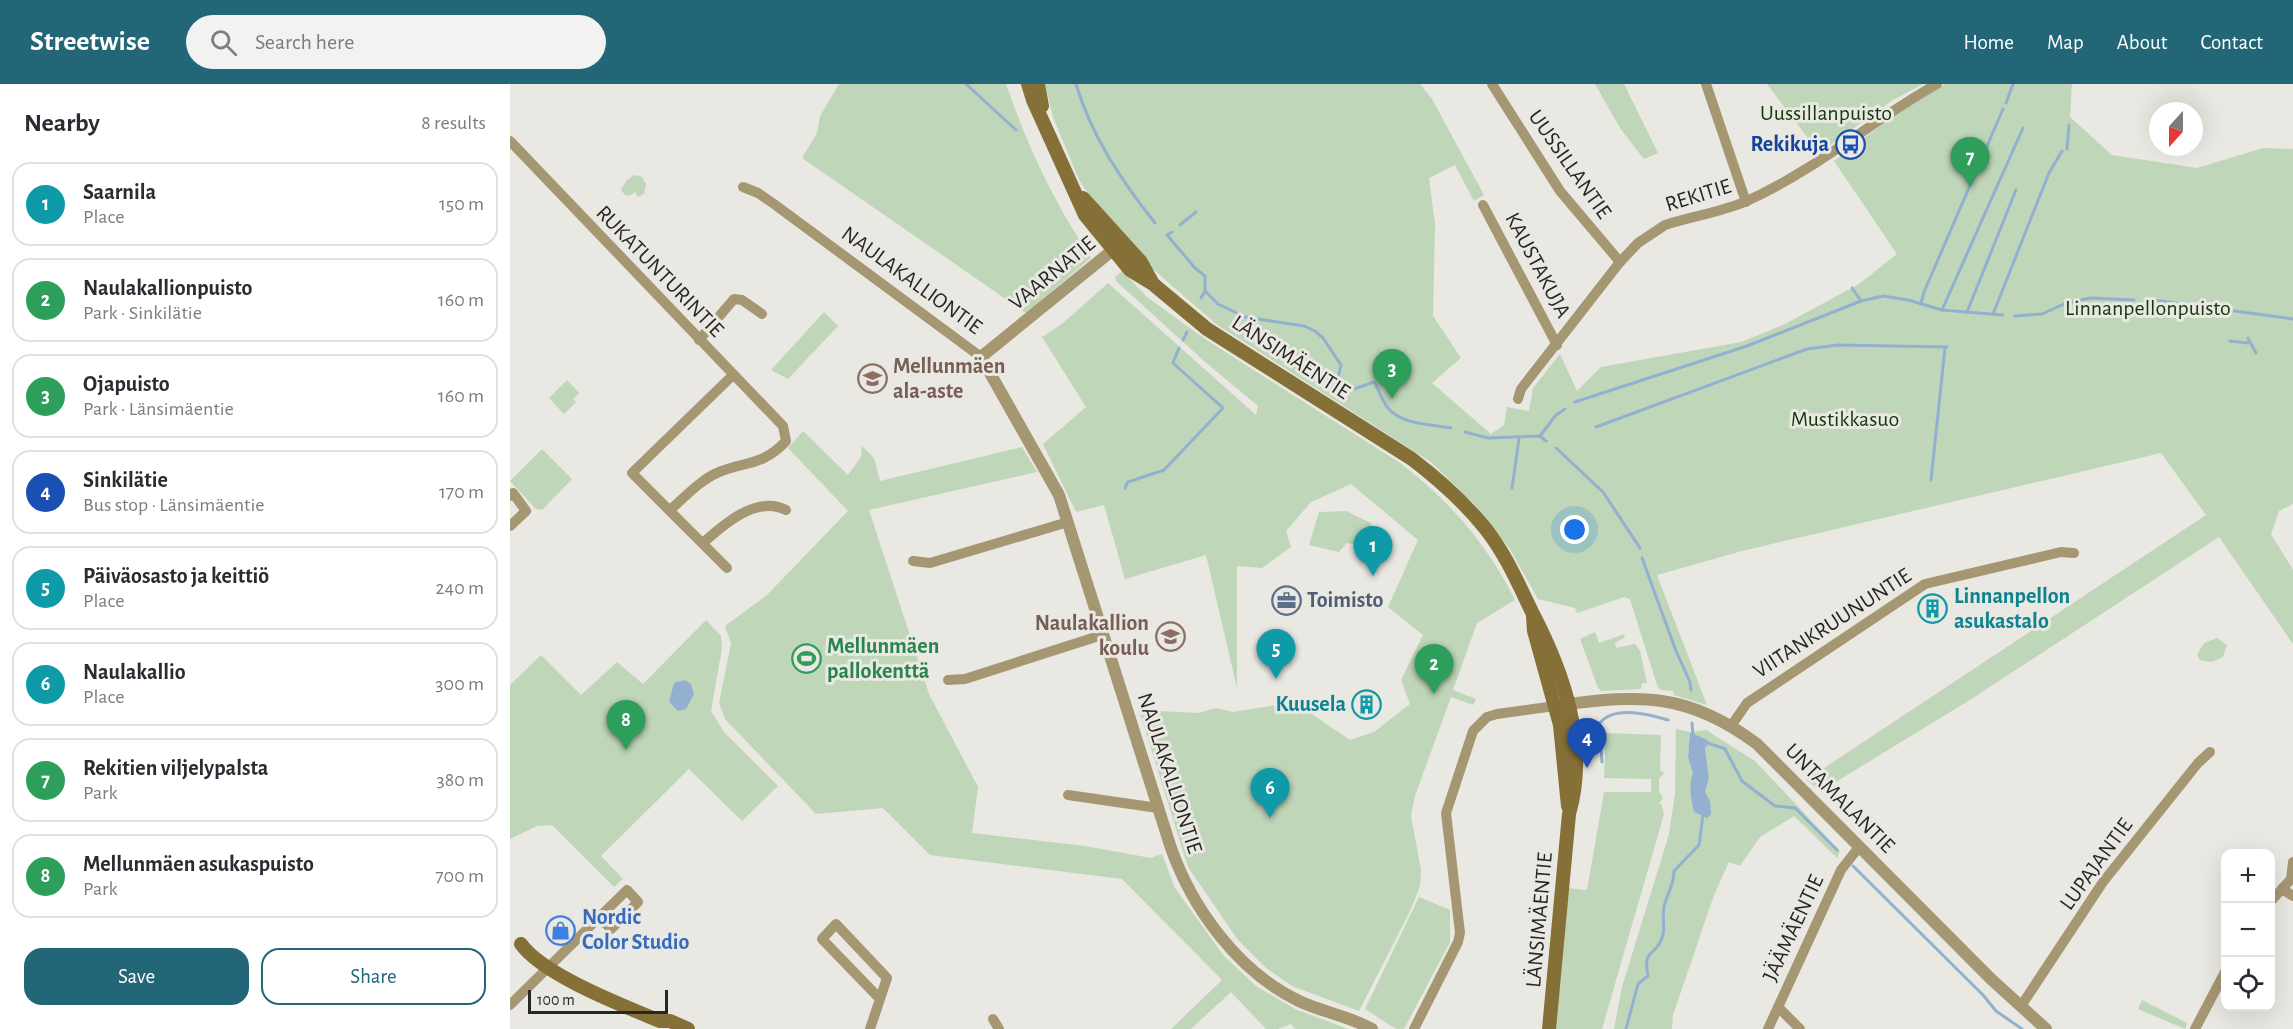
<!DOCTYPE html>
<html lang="en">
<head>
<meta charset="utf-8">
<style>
  :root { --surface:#fff; --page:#f2f2f3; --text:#2b2b33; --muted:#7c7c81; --line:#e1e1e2; --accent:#226678 }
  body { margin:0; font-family:"Alegreya Sans",sans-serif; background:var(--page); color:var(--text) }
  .controls { position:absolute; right:18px; bottom:18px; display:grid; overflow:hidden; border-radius:12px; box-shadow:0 6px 24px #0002 }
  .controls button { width:54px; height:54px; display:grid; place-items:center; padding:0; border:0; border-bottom:2px solid var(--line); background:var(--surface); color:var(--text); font:30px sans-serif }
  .compass { position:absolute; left:1639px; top:18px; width:54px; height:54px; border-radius:50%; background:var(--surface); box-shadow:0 6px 24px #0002; rotate:201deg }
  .scale { position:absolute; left:18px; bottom:15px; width:140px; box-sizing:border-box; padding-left:6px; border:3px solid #272624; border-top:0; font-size:16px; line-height:21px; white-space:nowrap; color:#272624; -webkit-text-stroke:4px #e9e8e2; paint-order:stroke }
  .you { position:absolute; left:1065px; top:446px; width:21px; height:21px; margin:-15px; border:4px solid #fff; border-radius:50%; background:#1a73e8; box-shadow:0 0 0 9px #1a73e833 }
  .badge { display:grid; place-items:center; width:39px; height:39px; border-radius:50%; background:var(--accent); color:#fff; font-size:20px; font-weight:700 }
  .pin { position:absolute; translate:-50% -50px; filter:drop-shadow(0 2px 3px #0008) }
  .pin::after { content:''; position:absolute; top:32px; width:21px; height:18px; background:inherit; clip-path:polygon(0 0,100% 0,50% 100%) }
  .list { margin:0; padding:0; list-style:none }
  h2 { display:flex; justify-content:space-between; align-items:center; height:78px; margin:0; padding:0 24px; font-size:26px }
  h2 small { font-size:20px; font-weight:400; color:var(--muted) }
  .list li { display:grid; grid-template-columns:39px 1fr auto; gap:18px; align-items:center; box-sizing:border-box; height:84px; margin:0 12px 12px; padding:0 12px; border:2px solid var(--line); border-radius:18px }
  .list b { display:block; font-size:22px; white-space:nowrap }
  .list p { margin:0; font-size:20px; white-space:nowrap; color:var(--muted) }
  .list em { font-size:20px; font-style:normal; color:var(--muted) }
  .actions { display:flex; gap:12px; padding:18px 24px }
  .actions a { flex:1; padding:14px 0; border:2px solid var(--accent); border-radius:18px; text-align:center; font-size:21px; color:var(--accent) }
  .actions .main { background:var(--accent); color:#fff }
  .icon { flex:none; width:33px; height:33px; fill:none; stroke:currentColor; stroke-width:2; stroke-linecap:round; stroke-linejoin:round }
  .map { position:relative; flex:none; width:1783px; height:945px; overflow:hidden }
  header { display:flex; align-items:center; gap:36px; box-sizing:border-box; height:84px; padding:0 30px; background:var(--accent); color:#fff }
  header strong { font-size:28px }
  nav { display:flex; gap:33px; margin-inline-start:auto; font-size:21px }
  .search { width:420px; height:54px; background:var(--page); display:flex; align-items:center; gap:15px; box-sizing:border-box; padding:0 21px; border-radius:33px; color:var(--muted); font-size:22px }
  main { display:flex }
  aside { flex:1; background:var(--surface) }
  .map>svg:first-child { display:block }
  .green { fill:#bfd6b9 }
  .water { fill:#94b0d1 }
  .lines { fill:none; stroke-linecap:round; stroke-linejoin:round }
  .stream { stroke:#94b0d1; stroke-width:3 }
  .minor { stroke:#a69773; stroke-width:10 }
  .tertiary { stroke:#a69773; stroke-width:12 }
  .secondary { stroke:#857038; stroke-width:14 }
  .labels { text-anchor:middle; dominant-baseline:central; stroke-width:6; stroke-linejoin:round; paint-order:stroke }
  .park-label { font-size:22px; fill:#143a09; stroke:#e9e8e2 }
  .transit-label { font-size:22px; font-weight:bold; fill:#164399; stroke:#e9e8e2; text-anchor:end }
  .street-label { font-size:22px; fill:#272624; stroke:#e9e8e2 }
  .education-label { font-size:22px; font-weight:bold; fill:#785e54; stroke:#e9e8e2; text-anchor:start }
  .culture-label { font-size:22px; font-weight:bold; fill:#0d838f; stroke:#e9e8e2; text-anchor:start }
  .service-label { font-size:22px; font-weight:bold; fill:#4e5e75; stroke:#e9e8e2; text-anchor:start }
  .leisure-label { font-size:22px; font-weight:bold; fill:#27864d; stroke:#e9e8e2; text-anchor:start }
  .shop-label { font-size:22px; font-weight:bold; fill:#366cbe; stroke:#e9e8e2; text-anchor:start }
</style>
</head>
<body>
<header>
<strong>Streetwise</strong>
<div class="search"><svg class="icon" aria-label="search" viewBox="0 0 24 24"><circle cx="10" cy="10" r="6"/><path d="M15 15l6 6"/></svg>Search here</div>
<nav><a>Home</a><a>Map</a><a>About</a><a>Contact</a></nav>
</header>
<main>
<aside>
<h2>Nearby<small>8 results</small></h2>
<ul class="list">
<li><span class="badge" style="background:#0f9aa8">1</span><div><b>Saarnila</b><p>Place</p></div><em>150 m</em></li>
<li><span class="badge" style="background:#2e9e5b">2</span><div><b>Naulakallionpuisto</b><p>Park · Sinkilätie</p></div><em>160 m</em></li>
<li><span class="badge" style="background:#2e9e5b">3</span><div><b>Ojapuisto</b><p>Park · Länsimäentie</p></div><em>160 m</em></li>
<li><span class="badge" style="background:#1a4fb4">4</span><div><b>Sinkilätie</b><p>Bus stop · Länsimäentie</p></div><em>170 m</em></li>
<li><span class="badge" style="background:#0f9aa8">5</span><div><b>Päiväosasto ja keittiö</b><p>Place</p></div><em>240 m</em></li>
<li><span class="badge" style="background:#0f9aa8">6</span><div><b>Naulakallio</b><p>Place</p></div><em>300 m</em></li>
<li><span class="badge" style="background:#2e9e5b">7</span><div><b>Rekitien viljelypalsta</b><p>Park</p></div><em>380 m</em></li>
<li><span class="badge" style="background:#2e9e5b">8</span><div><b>Mellunmäen asukaspuisto</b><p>Park</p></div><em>700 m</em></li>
</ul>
<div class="actions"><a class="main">Save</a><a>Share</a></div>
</aside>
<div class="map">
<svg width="1783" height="945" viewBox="0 0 1783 945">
  <rect width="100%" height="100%" fill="#e9e8e2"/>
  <g class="green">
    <path d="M 329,0 L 496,0 C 519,66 543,116 581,174 L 516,229 L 292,74 L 307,49 L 310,32 Z"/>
    <path d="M 535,0 L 910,0 L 922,15 L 974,111 L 964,117 L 945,81 L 919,94 L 925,140 L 923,232 L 951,274 L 922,299 L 981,350 L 994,341 L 997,323 L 1019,327 L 1023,304 L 1050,270 L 1067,307 L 1091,283 L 1231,258 L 1273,241 L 1349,200 L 1387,170 L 1324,77 L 1395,23 L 1435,0 L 1562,0 L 1560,33 L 1602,71 L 1687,84 L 1753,64 L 1783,65 L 1783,420 L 1769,427 L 1761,450 L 1783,486 L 1783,560 L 1709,453 L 1463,614 L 1311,707 L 1296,696 L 1696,431 L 1651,369 L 1232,467 L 1147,491 L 1197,621 L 1164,611 L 1163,607 L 1150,606 L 1147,601 L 1120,515 L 1114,513 L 1067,529 L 1065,524 L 1028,515 L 1000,465 L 982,442 L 963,419 L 921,378 L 706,240 L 629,173 L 589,125 L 569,96 L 543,33 Z"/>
    <path d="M 1085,0 L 1114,0 L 1148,69 L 1134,75 L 1110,44 Z"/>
    <path d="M 1257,0 L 1413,0 L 1383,16 L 1309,69 Z"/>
    <path d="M 124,91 L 132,93 L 136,100 L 134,110 L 128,113 L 125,108 L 120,112 L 115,111 L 111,106 L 116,97 Z"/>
    <path d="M 612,187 L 637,213 L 698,257 L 890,379 C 940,417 977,460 1005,516 L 967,539 L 943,606 L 966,615 L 963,621 L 941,613 L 905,712 L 901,732 L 911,786 L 910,802 L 900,827 L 849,927 L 782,902 L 756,884 L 728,856 L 678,783 L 629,626 L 688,629 L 707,624 L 723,628 L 773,620 L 793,624 L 840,656 L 864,648 L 900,620 L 891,596 L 913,551 L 878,523 L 908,456 L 841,400 L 801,418 L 776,447 L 781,463 L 752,484 L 727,482 L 727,604 L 696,471 L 615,495 L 594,421 L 566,428 L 533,360 L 576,323 L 532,253 L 552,240 L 598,199 L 746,331 L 748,322 L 694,277 L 606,197 L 605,193 Z"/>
    <path d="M 314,228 L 328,242 L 278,295 L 261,286 Z"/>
    <path d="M 57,296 L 69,309 L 63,315 L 66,318 L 54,330 L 39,314 Z"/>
    <path d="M 293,347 L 338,391 L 351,373 L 352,362 L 364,374 L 370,397 L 512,363 L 527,388 L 359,426 L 419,610 L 468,703 L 462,749 L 575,762 L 641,774 L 652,770 L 665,804 L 713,871 L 746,902 L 785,925 L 838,945 L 785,945 L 781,940 L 768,945 L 756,945 L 721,908 L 681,945 L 661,945 L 712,896 L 612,795 L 420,771 L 373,724 L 306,730 L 215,635 L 209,619 L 221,560 L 215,542 L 257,511 L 338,427 L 278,364 Z"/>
    <path d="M 32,365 L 62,395 L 32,426 L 26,425 L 0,397 Z"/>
    <path d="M 836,427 L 861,439 L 865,451 L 858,463 L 837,459 L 829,468 L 799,461 L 809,428 Z"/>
    <path d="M 196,536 L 211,552 L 212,564 L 201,627 L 214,648 L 268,702 L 232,737 L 179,685 L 91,772 L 113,795 L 104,803 L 42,741 L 27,742 L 0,755 L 0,601 L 31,571 L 71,611 L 107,578 L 133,600 Z"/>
    <path d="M 1085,548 L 1089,559 L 1115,550 L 1114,554 L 1105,559 L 1106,564 L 1125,560 L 1130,567 L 1137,599 L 1132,599 L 1131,605 L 1091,607 L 1088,604 L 1070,555 Z"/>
    <path d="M 1707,554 L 1717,561 L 1713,573 L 1702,578 L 1690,576 L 1687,571 L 1694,559 Z"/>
    <path d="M 1166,645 L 1180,648 L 1178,673 L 1184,689 L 1180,706 L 1183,724 L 1200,717 L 1194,709 L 1199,694 L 1195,664 L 1199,659 L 1182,648 L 1196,646 L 1245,677 L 1330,767 L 1327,774 L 1284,732 L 1250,753 L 1230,782 L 1219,778 L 1204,811 L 1163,931 L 1162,945 L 1104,945 L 1112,903 L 1159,750 L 1165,710 Z"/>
    <path d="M 1096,649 L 1151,651 L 1150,686 L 1154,689 L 1149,695 L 1149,708 L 1153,714 L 1148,721 L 1151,719 L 1154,730 L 1092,945 L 1045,945 L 1058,804 L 1077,806 L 1094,708 L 1141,708 L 1141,695 L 1094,694 Z"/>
    <path d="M 909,813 L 940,826 L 940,858 L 894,945 L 886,945 L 855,925 Z"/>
    <path d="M 1632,916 L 1677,939 L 1675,945 L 1628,925 Z"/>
  </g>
  <g class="water">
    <path d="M 175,596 L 181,600 L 184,610 L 176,625 L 168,627 L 159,618 L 164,599 Z"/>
    <path d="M 1180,648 L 1197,656 L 1199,659 L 1195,664 L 1199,694 L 1195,708 L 1200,717 L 1201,730 L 1197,734 L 1184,728 C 1181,715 1178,702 1183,689 L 1178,673 Z"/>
  </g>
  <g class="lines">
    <g class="stream">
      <path d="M 456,0 L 506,46"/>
      <path d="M 566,0 C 582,53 611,96 645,139"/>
      <path d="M 1496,19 L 1503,0"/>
      <path d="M 1557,65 L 1559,41"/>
      <path d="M 670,141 L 686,128"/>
      <path d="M 662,148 L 657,151 L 685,184 L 695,192 L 695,207 L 708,220 L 735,233 L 794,242 L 805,247 L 813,254 L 831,281 L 827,298 L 844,305 L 864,298 C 869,306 872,317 878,324 C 892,341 921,340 941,344"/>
      <path d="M 1342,204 L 1351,217"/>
      <path d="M 691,214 L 695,207"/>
      <path d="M 1636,215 L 1783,235"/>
      <path d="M 1411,219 L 1414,208 L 1493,25"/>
      <path d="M 1432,226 L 1513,44"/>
      <path d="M 1457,228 L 1506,106"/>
      <path d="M 1483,230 L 1539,89 L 1552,67"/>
      <path d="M 1505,232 L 1532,230 L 1554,220 L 1580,214 L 1624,216"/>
      <path d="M 1738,254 L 1746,269"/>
      <path d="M 673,256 L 677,248"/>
      <path d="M 1720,257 L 1738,259"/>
      <path d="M 1065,318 L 1237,262 L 1351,217 L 1373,212 L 1398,216 L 1432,226 L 1493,231"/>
      <path d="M 1086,343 L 1297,265 L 1328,261 L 1437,263"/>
      <path d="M 955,348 L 978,354 L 1030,352 L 1036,357"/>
      <path d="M 1030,352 L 1046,331 L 1055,325"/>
      <path d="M 1046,364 L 1093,408 L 1130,464"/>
      <path d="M 1421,396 L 1435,264"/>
      <path d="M 615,404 L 618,398 L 654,386 L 713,324 L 663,279 L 669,264"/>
      <path d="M 1002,404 L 1009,355"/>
      <path d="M 1132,474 L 1166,567 L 1180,598 L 1181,606"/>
      <path d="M 1182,639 L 1183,651"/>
      <path d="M 1195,658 L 1215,665 L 1232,697 L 1265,722 L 1285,724 L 1327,766"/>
      <path d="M 1092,678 L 1089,640 C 1103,621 1139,630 1158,636"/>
      <path d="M 1343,782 L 1473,911 L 1486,927 L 1512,945"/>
      <path d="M 1116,945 L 1128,900 L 1138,892 C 1132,862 1147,874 1153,851 C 1155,842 1152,832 1154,823 C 1157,809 1164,802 1164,787 L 1189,761 L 1193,731"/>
    </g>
    <g class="minor">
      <path d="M 982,0 L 1050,107 L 1110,178"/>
      <path d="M 1196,0 L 1236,118"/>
      <path d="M 0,57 L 273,342 L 276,357 C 253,382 236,377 209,388 C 190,396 175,413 160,426"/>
      <path d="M 233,103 L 248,109 L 264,120 L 471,273"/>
      <path d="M 973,121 L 1047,261"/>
      <path d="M 189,256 L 224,215 L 232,216 L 252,230"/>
      <path d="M 1008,315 L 1011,305 L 1110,178 L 1128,159 L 1155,141 C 1183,132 1213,128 1239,116 C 1307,85 1363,36 1427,0"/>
      <path d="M 0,412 L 3,409 L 16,427 L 0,442"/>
      <path d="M 193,459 C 214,440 247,411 276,426"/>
      <path d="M 403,477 L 420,479 L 558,438"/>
      <path d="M 217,484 L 122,389 L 223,291"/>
      <path d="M 438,596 L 455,595 L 592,551"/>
      <path d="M 1221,642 L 1237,619 L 1415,500 L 1551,468 L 1564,469"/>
      <path d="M 558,711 L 648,724"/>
      <path d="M 1772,805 L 1783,812"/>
      <path d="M 1760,818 L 1781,795 L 1783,778"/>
      <path d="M 0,921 L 117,806 L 128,818 L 101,845 L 89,833"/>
      <path d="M 1511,922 L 1593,798 L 1688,679 L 1700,668"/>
      <path d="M 1268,923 L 1290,945"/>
      <path d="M 483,935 L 489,945"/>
      <path d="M 360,945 L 377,894 L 326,840 L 312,855 L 370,915"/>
      <path d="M 904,945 L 948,858 L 950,849 L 936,729 L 963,647 L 977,633 L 987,630 L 1045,622"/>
      <path d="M 1258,945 L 1331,786 L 1349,763"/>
      <path d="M 1685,945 L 1716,886"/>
    </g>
    <g class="tertiary">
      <path d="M 609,161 L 471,273 L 549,411 L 660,761 C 681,823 728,888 789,917 C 812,928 839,932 862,945"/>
      <path d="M 1051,621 C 1131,610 1179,609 1247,660 L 1481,895 L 1536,945"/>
    </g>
    <g class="secondary">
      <path d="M 518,0 L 523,16 L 575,131 L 620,186 L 643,200 L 697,245 L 902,375 C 928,395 954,418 975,444 C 995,469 1008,499 1022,528 C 1054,589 1079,661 1059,730 L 1039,945"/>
      <path d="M 528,0 L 532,22"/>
      <path d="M 573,114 L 631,178 L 642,198"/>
      <path d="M 1023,532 L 1024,547 L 1050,641 L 1058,722"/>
      <path d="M 11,860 C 33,891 114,922 150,937 L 160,937 L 178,945"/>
    </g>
  </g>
  <defs>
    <symbol id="bus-ring" viewBox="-11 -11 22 22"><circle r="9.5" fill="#e9e8e2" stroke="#1a4fb4" stroke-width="1.5"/><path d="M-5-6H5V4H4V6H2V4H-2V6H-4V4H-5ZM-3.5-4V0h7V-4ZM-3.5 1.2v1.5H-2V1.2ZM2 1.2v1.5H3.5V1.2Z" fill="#1a4fb4"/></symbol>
    <symbol id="school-ring" viewBox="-11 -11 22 22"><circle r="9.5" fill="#e9e8e2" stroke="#8d6e63" stroke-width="1.5"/><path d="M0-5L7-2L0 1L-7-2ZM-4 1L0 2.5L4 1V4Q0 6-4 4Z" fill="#8d6e63"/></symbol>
    <symbol id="office-ring" viewBox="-11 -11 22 22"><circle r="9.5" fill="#e9e8e2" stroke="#5c6f8a" stroke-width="1.5"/><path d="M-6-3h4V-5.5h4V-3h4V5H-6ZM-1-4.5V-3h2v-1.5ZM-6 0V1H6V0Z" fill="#5c6f8a"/></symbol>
    <symbol id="building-ring" viewBox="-11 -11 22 22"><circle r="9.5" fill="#e9e8e2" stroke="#0f9aa8" stroke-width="1.5"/><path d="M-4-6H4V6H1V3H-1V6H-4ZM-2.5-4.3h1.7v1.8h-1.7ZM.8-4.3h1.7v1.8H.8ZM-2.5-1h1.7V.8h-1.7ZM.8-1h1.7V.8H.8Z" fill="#0f9aa8"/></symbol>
    <symbol id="stadium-ring" viewBox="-11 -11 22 22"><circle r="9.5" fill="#e9e8e2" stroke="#2e9e5b" stroke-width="1.5"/><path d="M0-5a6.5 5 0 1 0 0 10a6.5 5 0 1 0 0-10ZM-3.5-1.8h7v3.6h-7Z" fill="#2e9e5b"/></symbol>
    <symbol id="shop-ring" viewBox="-11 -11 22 22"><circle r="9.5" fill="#e9e8e2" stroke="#3f7fe0" stroke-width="1.5"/><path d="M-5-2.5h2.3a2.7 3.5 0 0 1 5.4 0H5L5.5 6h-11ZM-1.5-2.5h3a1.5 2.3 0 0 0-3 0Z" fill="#3f7fe0"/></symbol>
  </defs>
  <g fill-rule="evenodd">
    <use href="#bus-ring" x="1324" y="44" width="33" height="33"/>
    <use href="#school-ring" x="346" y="278" width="33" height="33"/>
    <use href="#office-ring" x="760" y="500" width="33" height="33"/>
    <use href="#building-ring" x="1406" y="508" width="33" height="33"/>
    <use href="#school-ring" x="644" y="536" width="33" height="33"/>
    <use href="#stadium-ring" x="280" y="558" width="33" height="33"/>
    <use href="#building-ring" x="840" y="604" width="33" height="33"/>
    <use href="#shop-ring" x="34" y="830" width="33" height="33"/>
  </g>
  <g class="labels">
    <g class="park-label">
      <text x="1316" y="29">Uussillanpuisto</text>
      <text x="1638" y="224">Linnanpellonpuisto</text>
      <text x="1335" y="335">Mustikkasuo</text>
    </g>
    <g class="transit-label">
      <text x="1319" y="60">Rekikuja</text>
    </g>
    <g class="street-label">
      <text transform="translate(1060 80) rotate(55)">UUSSILLANTIE</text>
      <text transform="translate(1188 111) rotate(-17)">REKITIE</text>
      <text transform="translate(1028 181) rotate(62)">KAUSTAKUJA</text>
      <text transform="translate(150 187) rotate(46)">RUKATUNTURINTIE</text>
      <text transform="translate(542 189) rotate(-39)">VAARNATIE</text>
      <text transform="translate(402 196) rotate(36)">NAULAKALLIONTIE</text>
      <text transform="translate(781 273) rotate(33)">LÄNSIMÄENTIE</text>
      <text transform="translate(1322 539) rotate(-33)">VIITANKRUUNUNTIE</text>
      <text transform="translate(660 689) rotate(72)">NAULAKALLIONTIE</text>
      <text transform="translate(1330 714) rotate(45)">UNTAMALANTIE</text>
      <text transform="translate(1586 780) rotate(-54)">LUPAJANTIE</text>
      <text transform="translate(1029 836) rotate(-85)">LÄNSIMÄENTIE</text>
      <text transform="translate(1283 844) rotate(-65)">JÄÄMÄENTIE</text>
    </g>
    <g class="education-label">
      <text x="383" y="282">Mellunmäen<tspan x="383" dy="25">ala-aste</tspan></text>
      <text x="639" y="539" text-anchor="end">Naulakallion<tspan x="639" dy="25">koulu</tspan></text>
    </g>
    <g class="culture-label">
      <text x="1444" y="512">Linnanpellon<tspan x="1444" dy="25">asukastalo</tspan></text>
      <text x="836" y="620" text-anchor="end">Kuusela</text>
    </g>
    <g class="service-label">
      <text x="797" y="516">Toimisto</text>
    </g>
    <g class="leisure-label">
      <text x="317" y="562">Mellunmäen<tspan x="317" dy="25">pallokenttä</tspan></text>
    </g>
    <g class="shop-label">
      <text x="72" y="833">Nordic<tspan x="72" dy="25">Color Studio</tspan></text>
    </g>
  </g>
</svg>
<div class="controls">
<button>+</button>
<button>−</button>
<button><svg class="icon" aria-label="locate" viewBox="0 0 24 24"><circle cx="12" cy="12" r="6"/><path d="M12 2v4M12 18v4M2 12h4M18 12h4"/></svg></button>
</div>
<svg class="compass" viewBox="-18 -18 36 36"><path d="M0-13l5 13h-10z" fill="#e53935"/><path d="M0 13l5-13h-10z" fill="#7c7c81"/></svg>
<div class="scale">100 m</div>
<div class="you"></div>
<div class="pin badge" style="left:863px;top:492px;background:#0f9aa8">1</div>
<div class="pin badge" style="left:924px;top:610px;background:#2e9e5b">2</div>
<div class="pin badge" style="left:882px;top:315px;background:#2e9e5b">3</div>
<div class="pin badge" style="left:1077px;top:684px;background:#1a4fb4">4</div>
<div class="pin badge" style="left:766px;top:595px;background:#0f9aa8">5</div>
<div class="pin badge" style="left:760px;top:734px;background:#0f9aa8">6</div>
<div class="pin badge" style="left:1460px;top:103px;background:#2e9e5b">7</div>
<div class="pin badge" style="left:116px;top:666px;background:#2e9e5b">8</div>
</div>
</main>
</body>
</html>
